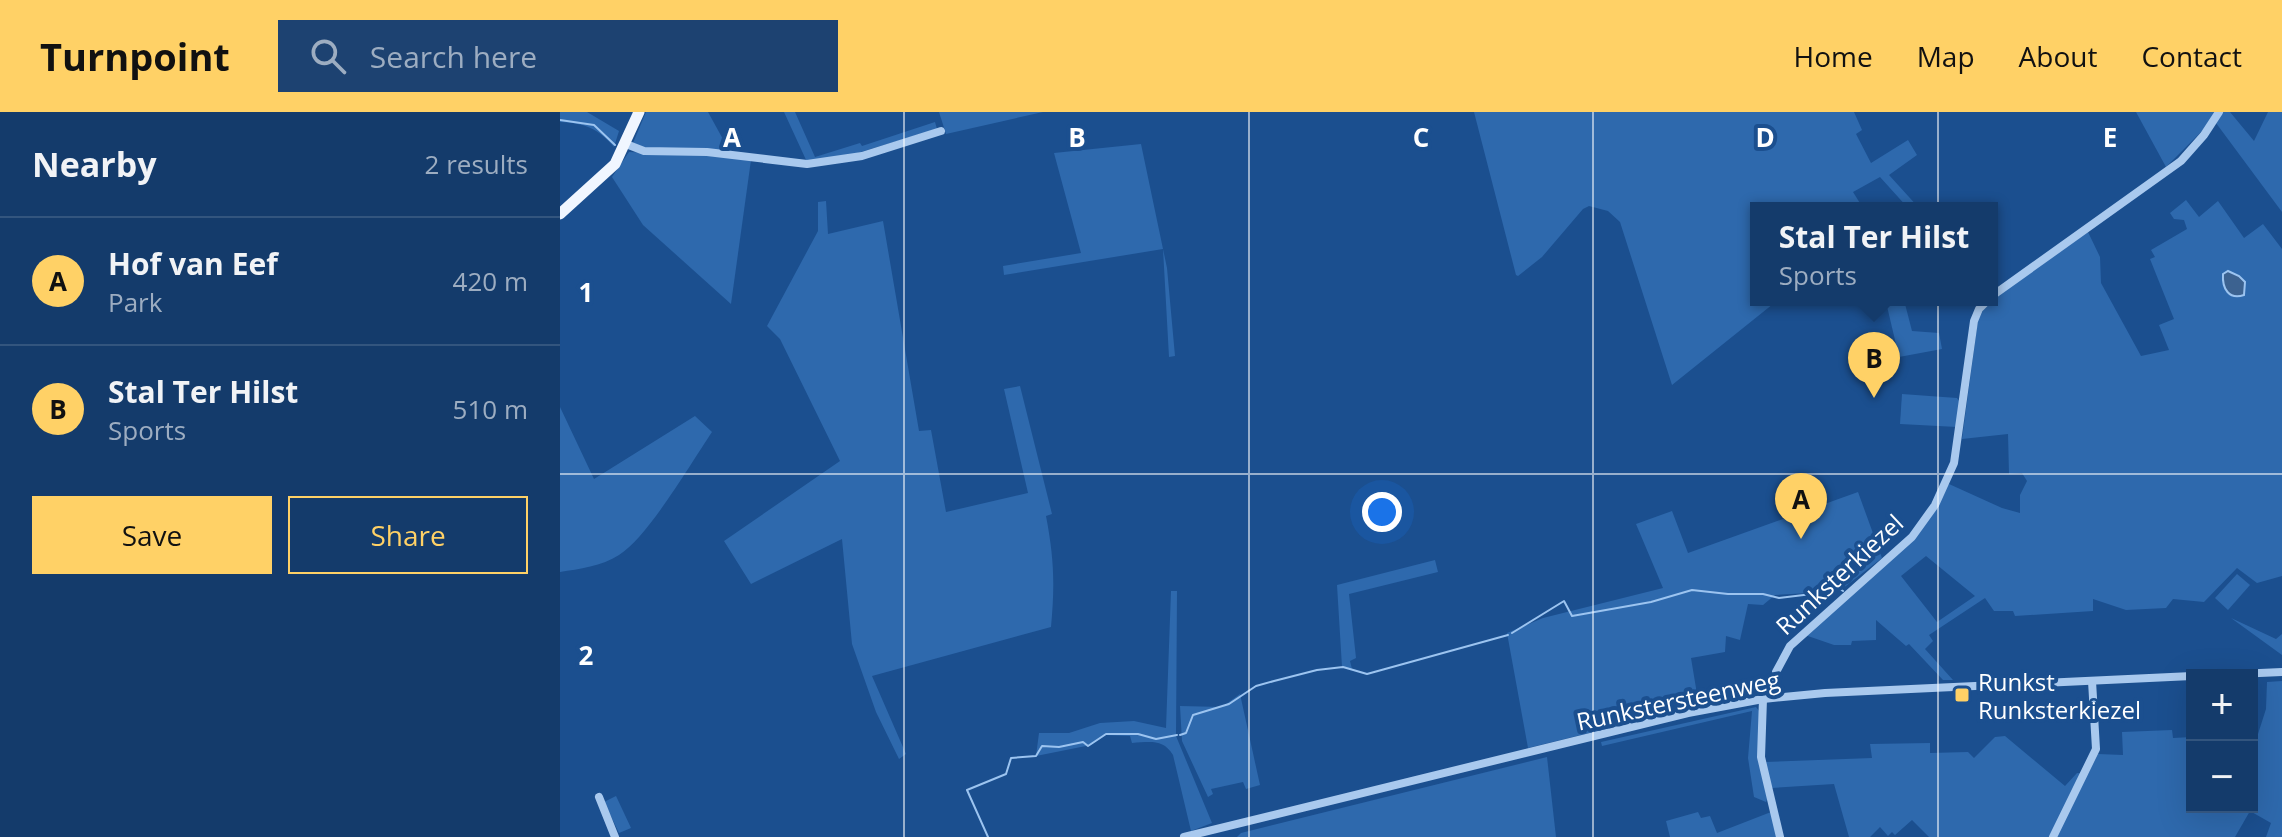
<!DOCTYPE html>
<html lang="en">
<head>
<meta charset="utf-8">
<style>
  :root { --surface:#143b6b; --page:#1d4271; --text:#f1f3f6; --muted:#9dadc1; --line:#33557e; --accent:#ffd166 }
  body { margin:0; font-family:"Open Sans",sans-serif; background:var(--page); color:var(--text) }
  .controls { position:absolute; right:24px; bottom:24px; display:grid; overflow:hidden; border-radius:0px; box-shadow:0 8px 32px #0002 }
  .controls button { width:72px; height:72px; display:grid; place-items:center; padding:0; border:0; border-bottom:2px solid var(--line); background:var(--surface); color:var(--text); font:40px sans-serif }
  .you { position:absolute; left:822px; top:400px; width:28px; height:28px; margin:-20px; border:6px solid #fff; border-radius:50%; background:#1a73e8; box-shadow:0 0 0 12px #1a73e833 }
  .badge { display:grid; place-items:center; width:52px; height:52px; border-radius:50%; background:var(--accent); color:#111; font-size:26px; font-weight:700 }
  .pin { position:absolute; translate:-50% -66px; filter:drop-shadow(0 2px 4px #0008) }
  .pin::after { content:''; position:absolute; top:42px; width:28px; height:24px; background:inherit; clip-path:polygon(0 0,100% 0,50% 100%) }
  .popup { position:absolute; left:1190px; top:90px; width:248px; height:104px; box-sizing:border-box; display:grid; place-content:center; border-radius:0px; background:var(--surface); filter:drop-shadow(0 2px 6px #0005); font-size:26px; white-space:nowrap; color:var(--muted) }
  .popup b { font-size:30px; color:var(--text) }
  .popup::after { content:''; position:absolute; left:50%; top:100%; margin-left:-16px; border:16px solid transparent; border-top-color:var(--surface) }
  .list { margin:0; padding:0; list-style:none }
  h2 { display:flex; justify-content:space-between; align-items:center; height:104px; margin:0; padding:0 32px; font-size:34px }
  h2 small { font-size:26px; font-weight:400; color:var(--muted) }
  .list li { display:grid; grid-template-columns:52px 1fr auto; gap:24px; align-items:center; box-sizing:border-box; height:128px; padding:0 32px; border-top:2px solid var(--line) }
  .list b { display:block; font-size:30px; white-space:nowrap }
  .list p { margin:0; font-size:26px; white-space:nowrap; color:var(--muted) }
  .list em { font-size:26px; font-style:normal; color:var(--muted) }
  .actions { display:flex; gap:16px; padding:24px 32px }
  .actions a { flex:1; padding:18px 0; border:2px solid var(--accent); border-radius:0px; text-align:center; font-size:28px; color:var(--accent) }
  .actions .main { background:var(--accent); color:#111 }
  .icon { flex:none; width:44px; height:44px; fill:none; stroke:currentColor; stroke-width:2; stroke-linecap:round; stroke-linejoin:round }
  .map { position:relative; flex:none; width:1722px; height:725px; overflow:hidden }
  header { display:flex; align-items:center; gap:48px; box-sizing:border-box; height:112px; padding:0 40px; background:var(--accent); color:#111 }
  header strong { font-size:38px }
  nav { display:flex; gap:44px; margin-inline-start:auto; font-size:28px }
  .search { width:560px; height:72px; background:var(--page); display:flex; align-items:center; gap:20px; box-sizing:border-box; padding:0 28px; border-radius:0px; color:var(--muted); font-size:30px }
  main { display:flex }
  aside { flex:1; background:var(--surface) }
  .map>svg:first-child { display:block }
  .green { fill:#2e69ad; fill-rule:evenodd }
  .water { fill:#3c6290; stroke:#9cc4f0; stroke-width:2 }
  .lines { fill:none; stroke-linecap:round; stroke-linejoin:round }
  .stream { stroke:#9cc4f0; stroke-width:2 }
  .minor { stroke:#a9c9ee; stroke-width:8 }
  .major { stroke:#f0f6ff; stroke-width:11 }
  .grid { fill:none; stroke:#fff; stroke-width:2; stroke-opacity:0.55 }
  .poi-dot { fill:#ffd166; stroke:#1b4f8f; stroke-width:3 }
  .labels { text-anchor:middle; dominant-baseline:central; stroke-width:8; stroke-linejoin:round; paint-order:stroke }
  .street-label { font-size:24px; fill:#fff; stroke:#1b4f8f }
  .poi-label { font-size:24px; fill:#fff; stroke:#1b4f8f; text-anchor:start }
  .grid-label { font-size:26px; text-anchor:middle; font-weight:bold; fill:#fff; stroke:#1b4f8f; stroke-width:8; stroke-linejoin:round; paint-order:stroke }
</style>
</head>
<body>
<header>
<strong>Turnpoint</strong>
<div class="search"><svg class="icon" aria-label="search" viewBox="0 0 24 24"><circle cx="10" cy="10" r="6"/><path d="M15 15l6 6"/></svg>Search here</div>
<nav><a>Home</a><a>Map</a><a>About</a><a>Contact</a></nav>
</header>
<main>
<aside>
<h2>Nearby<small>2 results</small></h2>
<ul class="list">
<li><span class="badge">A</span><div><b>Hof van Eef</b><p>Park</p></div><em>420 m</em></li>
<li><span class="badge">B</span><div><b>Stal Ter Hilst</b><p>Sports</p></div><em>510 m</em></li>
</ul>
<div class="actions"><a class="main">Save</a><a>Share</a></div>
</aside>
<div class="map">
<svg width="1722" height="725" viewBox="0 0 1722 725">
  <rect width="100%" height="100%" fill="#1b4f8f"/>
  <g class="green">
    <path d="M 0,0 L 27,0 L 59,19 L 54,35 C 38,16 24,11 0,10 Z"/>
    <path d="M 86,0 L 148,0 L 170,40 L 83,36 L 73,31 Z"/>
    <path d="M 224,0 L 235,0 L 255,45 L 300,31 L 302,34 L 375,10 L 377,17 L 281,46 L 247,50 Z"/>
    <path d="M 379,0 L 483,0 L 386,22 Z"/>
    <path d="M 914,0 L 1294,0 L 1302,18 L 1296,22 L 1311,51 L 1348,28 L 1357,43 L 1329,63 L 1359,96 L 1348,96 L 1320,65 L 1293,80 L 1303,96 L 1196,96 L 1196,188 L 1218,188 L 1112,273 L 1060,110 L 1048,99 L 1029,94 L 1023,97 L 982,145 L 958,164 L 956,163 Z"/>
    <path d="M 1576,0 L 1655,0 L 1644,17 L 1606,55 Z"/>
    <path d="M 1662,0 L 1670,0 L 1694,29 L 1708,0 L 1722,0 L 1722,100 L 1656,11 Z"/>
    <path d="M 581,32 L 607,156 L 615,244 L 609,245 L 603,137 L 444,163 L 443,154 L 521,141 L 494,41 Z"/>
    <path d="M 69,40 L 142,43 L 191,48 L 171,192 L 83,113 L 52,65 Z"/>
    <path d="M 1626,88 L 1639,105 L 1658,89 L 1684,126 L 1703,112 L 1722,137 L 1722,464 L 1697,471 L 1677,456 L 1644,490 L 1613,487 L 1606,496 L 1566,498 L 1533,487 L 1533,499 L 1455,504 L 1453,499 L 1434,499 L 1425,486 L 1369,523 L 1373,529 L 1365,537 L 1393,568 L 1383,568 L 1349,532 L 1346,534 L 1316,508 L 1316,528 L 1292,529 L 1291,533 L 1274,533 L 1245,523 L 1360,418 L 1389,372 L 1442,396 L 1460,401 L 1460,383 L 1467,369 L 1462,361 L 1449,362 L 1448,322 L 1402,327 L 1418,208 L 1426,193 L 1437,184 L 1528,120 L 1540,145 L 1541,171 L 1581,244 L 1609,238 L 1599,213 L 1614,207 L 1590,147 L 1595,145 L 1591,138 L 1627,117 L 1624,108 L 1614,107 L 1610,101 ZM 1366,444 L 1415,484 L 1377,510 L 1341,464 Z"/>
    <path d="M 266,89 L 268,122 L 323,109 L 359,319 L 371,318 L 386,400 L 468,381 L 444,277 L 460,274 L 492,402 L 486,404 C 494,446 495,472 491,515 L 312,564 L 346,642 L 339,647 L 316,600 L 292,532 L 282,427 L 191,472 L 164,429 L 280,349 L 220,227 L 207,214 L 258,119 L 258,90 Z"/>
    <path d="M 1344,188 L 1352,219 L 1379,221 L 1382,237 L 1339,245 L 1326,190 Z"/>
    <path d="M 1342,282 L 1397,286 L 1401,292 L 1397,315 L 1340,312 Z"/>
    <path d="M 0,295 L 34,367 L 135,304 L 152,320 C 131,351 88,425 59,443 C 42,454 19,457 0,460 Z"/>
    <path d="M 1298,380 L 1322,446 L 1282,477 L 1272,470 L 1249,481 L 1215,483 L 1203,493 L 1188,492 L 1180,528 L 1166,524 L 1165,540 L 1131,546 L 1139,594 L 968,636 L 947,521 L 983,506 L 1103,476 L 1076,412 L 1112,399 L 1128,441 Z"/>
    <path d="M 875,448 L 878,460 L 789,482 L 796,546 L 790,549 L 792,557 L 782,555 L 777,473 Z"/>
    <path d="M 1677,462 L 1690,473 L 1668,498 L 1655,486 Z"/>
    <path d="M 611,479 L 617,479 L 616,624 L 652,711 L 631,719 L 613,643 C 603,627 591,630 572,631 L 570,624 L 546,623 L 531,633 L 476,644 L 479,621 L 509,621 L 540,611 L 574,609 L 606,616 Z"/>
    <path d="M 1671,506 L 1716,527 L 1722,522 L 1722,543 Z"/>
    <path d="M 1722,569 L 1722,725 L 1706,725 L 1711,711 L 1690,699 L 1675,725 L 1369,725 L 1352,708 L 1335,723 L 1332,720 L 1328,724 L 1320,715 L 1310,725 L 1289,725 L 1274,672 L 1211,676 L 1205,650 L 1312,646 L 1310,632 L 1370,631 L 1370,641 L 1408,640 L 1414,646 L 1435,625 L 1445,624 L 1505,674 L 1517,661 L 1528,662 L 1538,642 L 1563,643 L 1562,620 L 1612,618 L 1613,626 L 1632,625 L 1632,695 L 1692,695 L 1692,623 L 1698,622 L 1706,597 L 1707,570 Z"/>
    <path d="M 680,582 L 700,673 L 686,677 L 683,670 L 651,677 L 653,682 L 648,685 L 622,629 L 620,594 L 662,595 Z"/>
    <path d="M 1196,595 L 1200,600 L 1198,648 L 1208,685 L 1206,690 L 1194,685 L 1188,646 L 1192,599 L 1042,634 L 1041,630 Z"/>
    <path d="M 987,645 L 996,725 L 677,725 L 681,721 Z"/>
    <path d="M 56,684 L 71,716 L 59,721 L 44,690 Z"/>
    <path d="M 1138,700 L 1141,706 L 1150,704 L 1157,721 L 1211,700 L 1217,725 L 1110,725 L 1106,709 Z"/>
  </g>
  <path class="water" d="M 1668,159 L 1679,164 L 1685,170 L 1684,183 C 1669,188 1662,177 1663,162 Z"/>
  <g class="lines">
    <g class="stream">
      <path d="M 0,8 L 34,13 L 55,33"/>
      <path d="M 952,521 L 1004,489 L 1012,504 L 1091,490 L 1132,478 L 1168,482 L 1203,482 L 1219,486 L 1252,482 L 1272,472 L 1283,479"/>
      <path d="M 620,623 L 626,621 L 633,603 L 669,592 L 696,574 L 714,569 L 757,558 L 783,555 L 807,562 L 948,523"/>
      <path d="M 428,725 L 407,678 L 446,662 L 451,646 L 476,644 L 482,634 L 499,635 L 523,630 L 528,634 L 546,622 L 578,622 L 596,627 L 617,623"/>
    </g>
    <g class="minor">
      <path d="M 66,32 L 84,39 L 147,40 L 247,52 L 302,44 L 381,19"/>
      <path d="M 1432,184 L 1621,49 L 1644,23 L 1659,0"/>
      <path d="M 1655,563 L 1722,560"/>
      <path d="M 1215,585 L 1216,560 L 1230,534 L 1352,425 L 1375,393 L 1394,351 L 1414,209 L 1419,197 L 1428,188"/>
      <path d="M 1203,587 L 1201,645 L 1220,725"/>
      <path d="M 39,685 L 55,725"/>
      <path d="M 624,725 L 1128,601 L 1203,587 L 1265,581 L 1632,564"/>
      <path d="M 1493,725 L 1536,637 L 1532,569"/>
    </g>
    <path class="major" d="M 0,102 L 55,52 L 79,0"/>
  </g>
  <path class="grid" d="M 344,0 L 344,725M 689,0 L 689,725M 1033,0 L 1033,725M 1378,0 L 1378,725M 0,362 L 1722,362"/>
  <rect class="poi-dot" x="1394" y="575" width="16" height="16" rx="4"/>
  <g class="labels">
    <g class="street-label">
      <text transform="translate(1279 462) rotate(-43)">Runksterkiezel</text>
      <text transform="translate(1118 588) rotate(-12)">Runkstersteenweg</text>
    </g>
    <g class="poi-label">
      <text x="1418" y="569">Runkst<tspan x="1418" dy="28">Runksterkiezel</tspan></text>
    </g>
  </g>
  <g class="grid-label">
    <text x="172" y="35">A</text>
    <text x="517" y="35">B</text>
    <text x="861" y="35">C</text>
    <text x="1205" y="35">D</text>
    <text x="1550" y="35">E</text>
    <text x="26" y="190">1</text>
    <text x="26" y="553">2</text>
  </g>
</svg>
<div class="controls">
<button>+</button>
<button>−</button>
</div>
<div class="you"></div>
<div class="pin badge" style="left:1241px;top:427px">A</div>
<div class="pin badge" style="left:1314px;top:286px">B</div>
<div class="popup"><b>Stal Ter Hilst</b>Sports</div>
</div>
</main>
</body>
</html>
